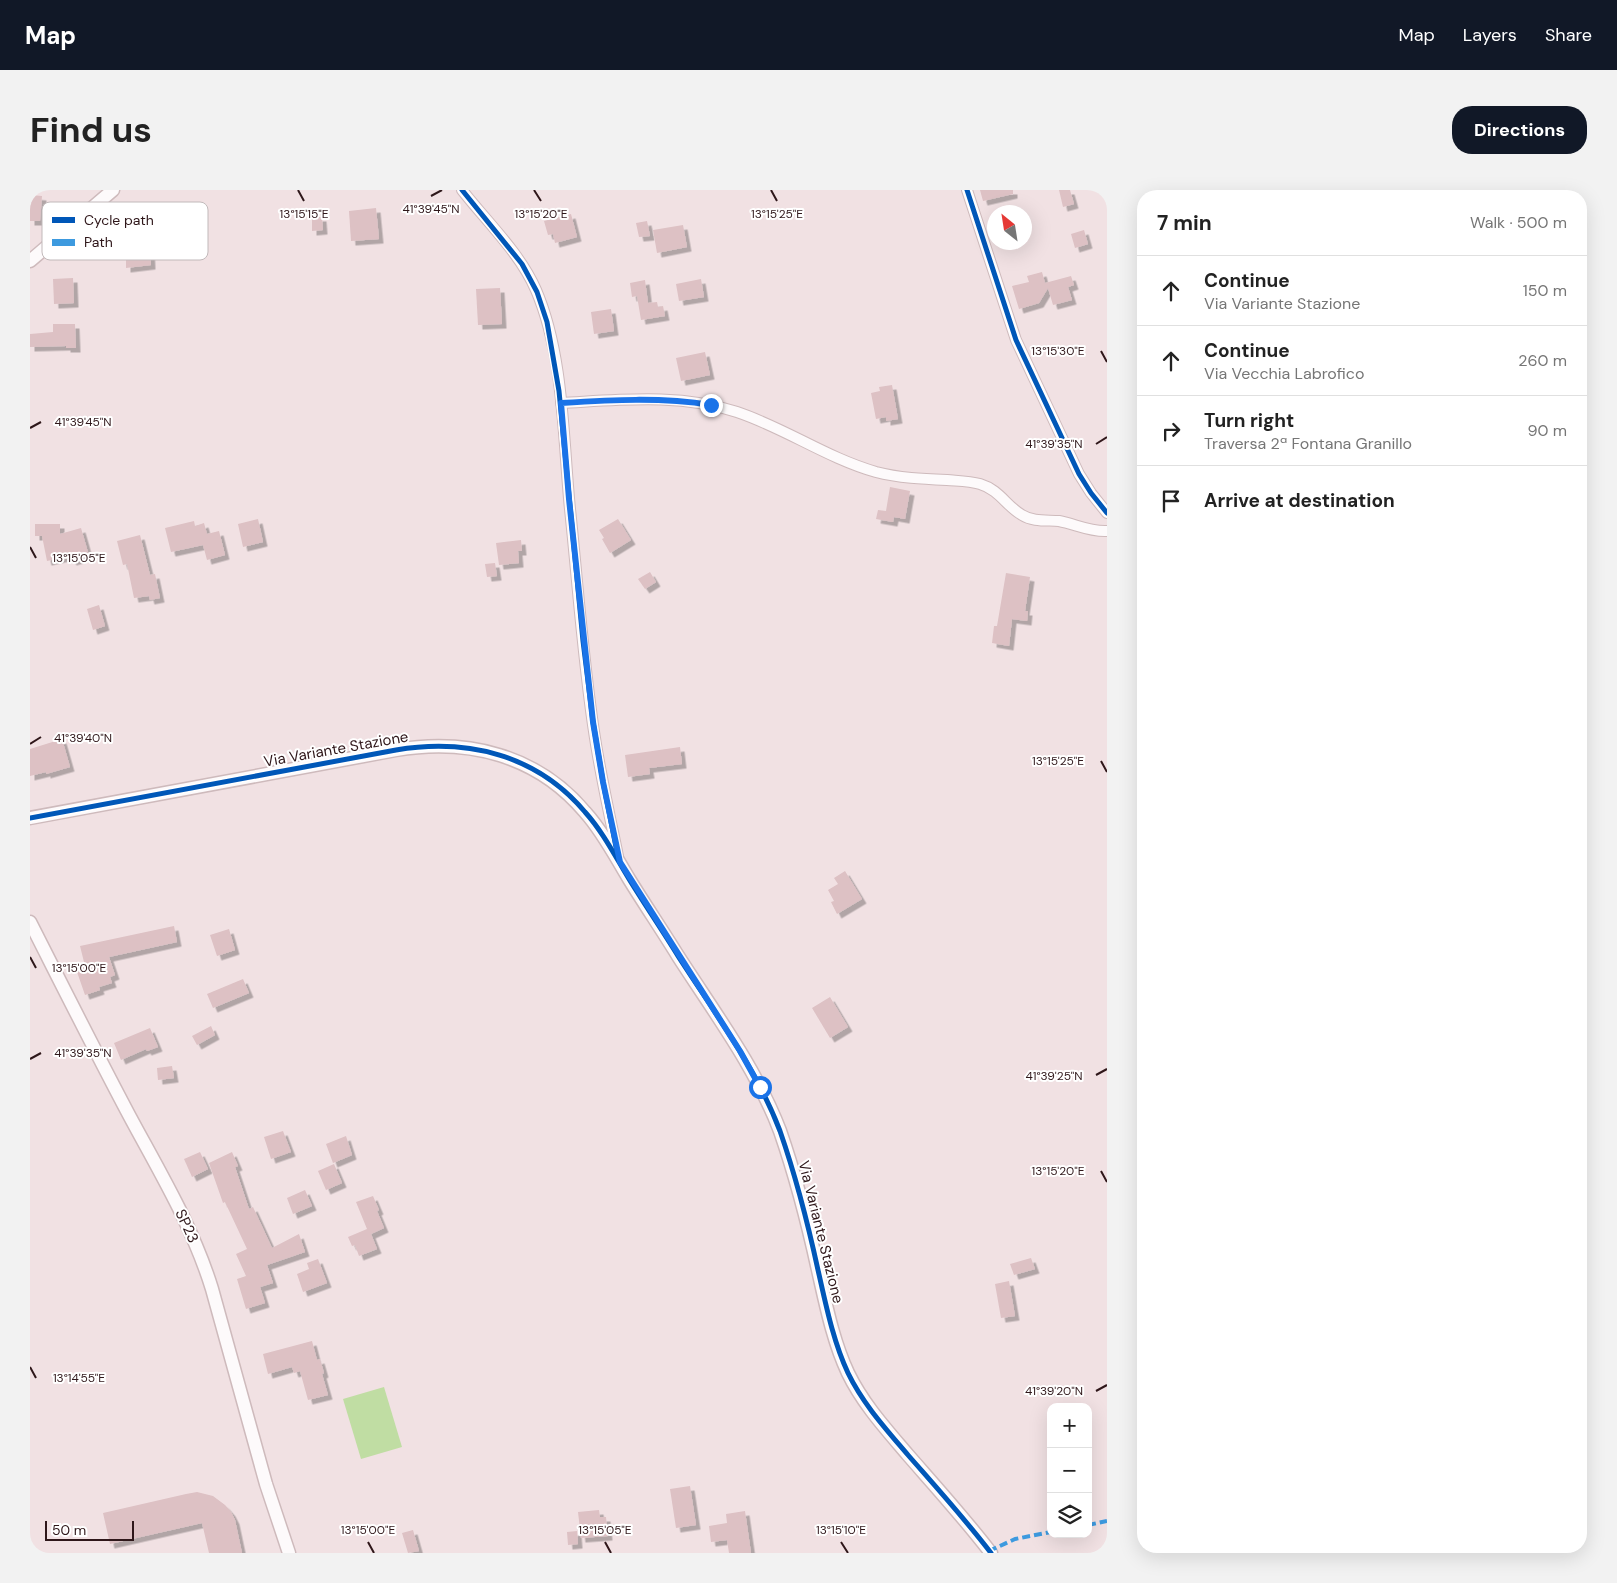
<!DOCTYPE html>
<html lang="en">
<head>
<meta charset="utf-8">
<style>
  :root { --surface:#fff; --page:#f2f2f2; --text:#222; --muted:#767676; --line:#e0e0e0; --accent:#111827 }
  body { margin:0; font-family:"DM Sans",sans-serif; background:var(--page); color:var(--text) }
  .controls { position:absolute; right:15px; bottom:15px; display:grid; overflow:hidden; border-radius:10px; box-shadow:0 5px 20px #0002 }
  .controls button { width:45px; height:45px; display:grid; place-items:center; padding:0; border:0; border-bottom:1px solid var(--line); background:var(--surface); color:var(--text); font:25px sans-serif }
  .compass { position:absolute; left:957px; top:15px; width:45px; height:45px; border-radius:50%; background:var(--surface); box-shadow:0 5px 20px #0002; rotate:330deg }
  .scale { position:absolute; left:15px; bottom:12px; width:89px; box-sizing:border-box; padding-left:5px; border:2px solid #2f171a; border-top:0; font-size:14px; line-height:18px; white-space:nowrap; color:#2f171a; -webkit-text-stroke:4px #fff; paint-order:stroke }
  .stop { position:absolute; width:15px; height:15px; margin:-11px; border:4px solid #1a73e8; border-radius:50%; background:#fff }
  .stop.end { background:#1a73e8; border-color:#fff; box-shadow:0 1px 5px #0008 }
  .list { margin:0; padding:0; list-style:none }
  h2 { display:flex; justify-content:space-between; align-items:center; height:65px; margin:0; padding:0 20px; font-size:21px }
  h2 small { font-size:16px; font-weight:400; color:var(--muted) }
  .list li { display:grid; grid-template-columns:32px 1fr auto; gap:15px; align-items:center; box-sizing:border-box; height:70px; padding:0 20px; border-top:1px solid var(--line) }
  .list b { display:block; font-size:19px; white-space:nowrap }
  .list p { margin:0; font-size:16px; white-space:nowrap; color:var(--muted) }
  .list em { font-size:16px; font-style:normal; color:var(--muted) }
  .icon { flex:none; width:28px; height:28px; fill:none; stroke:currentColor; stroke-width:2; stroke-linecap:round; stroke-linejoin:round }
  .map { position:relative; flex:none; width:1077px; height:1363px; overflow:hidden; border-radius:20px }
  header { display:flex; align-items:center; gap:30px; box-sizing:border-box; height:70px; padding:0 25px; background:var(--accent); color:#fff }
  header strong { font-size:24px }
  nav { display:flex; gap:28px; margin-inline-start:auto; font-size:18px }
  .intro { display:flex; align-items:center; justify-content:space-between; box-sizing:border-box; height:120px; padding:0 30px }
  h1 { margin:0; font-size:35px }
  .button { padding:12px 22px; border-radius:20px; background:var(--accent); color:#fff; font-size:18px; font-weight:700 }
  main { display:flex; gap:30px; padding:0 30px }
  aside { flex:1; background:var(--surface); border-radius:20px; box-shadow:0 5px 20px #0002 }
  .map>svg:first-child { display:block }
  .green { fill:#c0dda3 }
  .building { fill:#ddc1c4; filter:url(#shadow) }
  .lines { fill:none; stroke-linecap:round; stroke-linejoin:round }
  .minor-casing { stroke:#cebabc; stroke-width:12 }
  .tertiary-casing { stroke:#cebabc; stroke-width:15 }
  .minor { stroke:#fdfafb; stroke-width:10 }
  .tertiary { stroke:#fdfafb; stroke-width:12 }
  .quiet { stroke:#3d9adf; stroke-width:4; stroke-dasharray:8 4; stroke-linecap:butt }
  .cycleway-casing { stroke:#fff; stroke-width:8 }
  .cycleway { stroke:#0057b8; stroke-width:5 }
  .route { stroke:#1a73e8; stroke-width:6 }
  .ticks { fill:none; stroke:#2f171a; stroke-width:2 }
  .labels { text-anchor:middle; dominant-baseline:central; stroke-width:4; stroke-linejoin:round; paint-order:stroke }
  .street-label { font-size:15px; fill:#2f171a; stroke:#fff }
  .key { fill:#fff; stroke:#c1b9ba; stroke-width:1 }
  .key-label { font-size:14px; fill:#2f171a }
  .ticks-label { font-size:12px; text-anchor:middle; fill:#2f171a; stroke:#fff; stroke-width:4; stroke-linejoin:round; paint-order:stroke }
</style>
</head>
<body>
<header>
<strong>Map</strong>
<nav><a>Map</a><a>Layers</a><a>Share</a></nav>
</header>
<div class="intro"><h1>Find us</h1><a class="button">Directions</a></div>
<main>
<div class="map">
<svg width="1077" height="1363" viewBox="0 0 1077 1363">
  <defs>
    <filter id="shadow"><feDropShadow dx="4.5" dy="4.5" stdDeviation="0" flood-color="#0004"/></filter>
  </defs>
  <rect width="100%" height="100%" fill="#f1e1e3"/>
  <path class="green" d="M 354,1197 L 372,1257 L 331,1269 L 313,1209 Z"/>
  <g class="building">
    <path d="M 950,0 L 983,0 L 983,4 L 953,11 Z"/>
    <path d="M 1029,0 L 1040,0 L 1044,14 L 1033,17 Z"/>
    <path d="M 0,5 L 12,6 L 10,31 L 0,31 Z"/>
    <path d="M 346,18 L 349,49 L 321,51 L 319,21 Z"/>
    <path d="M 541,24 L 547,47 L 525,53 L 523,44 L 518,45 L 514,31 Z"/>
    <path d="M 282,27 L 292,27 L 293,40 L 282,41 Z"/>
    <path d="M 617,31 L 620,46 L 609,47 L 606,33 Z"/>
    <path d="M 653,35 L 657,57 L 627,63 L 623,40 Z"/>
    <path d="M 1054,40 L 1058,54 L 1045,58 L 1041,44 Z"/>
    <path d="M 120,53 L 121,75 L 96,78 L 96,66 L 101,66 L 100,54 Z"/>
    <path d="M 1012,82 L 1015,93 L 1041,86 L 1044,95 L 1038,97 L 1042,110 L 1023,115 L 1018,98 L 1009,113 L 989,119 L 982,96 L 999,92 L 997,86 Z"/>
    <path d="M 43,88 L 44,113 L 24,114 L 23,89 Z"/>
    <path d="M 671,89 L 674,107 L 649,111 L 646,94 Z"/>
    <path d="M 615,90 L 618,113 L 627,112 L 628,117 L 633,116 L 635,126 L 611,130 L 607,106 L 602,107 L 600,93 Z"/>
    <path d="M 470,98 L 472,134 L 448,135 L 446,99 Z"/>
    <path d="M 581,119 L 584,141 L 564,144 L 561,122 Z"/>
    <path d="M 23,134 L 45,134 L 46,158 L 36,158 L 36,156 L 0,157 L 0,144 L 23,142 Z"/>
    <path d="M 675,162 L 680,185 L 651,191 L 646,168 Z"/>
    <path d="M 862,195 L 868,229 L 856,231 L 856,227 L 846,229 L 841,203 L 850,201 L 849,197 Z"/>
    <path d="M 860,297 L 880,301 L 875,329 L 864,327 L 863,332 L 846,329 L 848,320 L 856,321 Z"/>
    <path d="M 228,329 L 233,352 L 213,357 L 208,334 Z"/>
    <path d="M 588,329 L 601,350 L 580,363 L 572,349 L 574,348 L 569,340 Z"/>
    <path d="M 164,331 L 165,336 L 174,333 L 177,344 L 189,341 L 195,365 L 177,370 L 173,355 L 141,362 L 135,338 Z"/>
    <path d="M 5,334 L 30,334 L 30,344 L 51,338 L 59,366 L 42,371 L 40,366 L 17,371 L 12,346 L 5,346 Z"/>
    <path d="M 110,345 L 120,385 L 125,384 L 130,408 L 120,410 L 119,406 L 104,408 L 97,374 L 93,375 L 87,351 Z"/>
    <path d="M 491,350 L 492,361 L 488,361 L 489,373 L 469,375 L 466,353 Z"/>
    <path d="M 465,373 L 467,386 L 457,387 L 455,374 Z"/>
    <path d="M 620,382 L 626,392 L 615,399 L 608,389 Z"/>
    <path d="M 976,383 L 1000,387 L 995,421 L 998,421 L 997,431 L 982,429 L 979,456 L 962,453 L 964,436 L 967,436 Z"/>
    <path d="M 69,415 L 75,436 L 63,440 L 57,419 Z"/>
    <path d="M 32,549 L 40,577 L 16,584 L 16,582 L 0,586 L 0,559 Z"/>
    <path d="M 650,557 L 652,574 L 619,578 L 620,584 L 598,587 L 595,565 Z"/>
    <path d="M 815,681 L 832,709 L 807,724 L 801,712 L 804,711 L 798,700 L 808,694 L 804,688 Z"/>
    <path d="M 144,736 L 147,752 L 79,767 L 85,785 L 80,787 L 82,793 L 69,797 L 70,800 L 55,805 L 46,779 L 55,776 L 50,756 Z"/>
    <path d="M 199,739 L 205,760 L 187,766 L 180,745 Z"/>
    <path d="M 213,789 L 219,803 L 183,818 L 177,804 Z"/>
    <path d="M 800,807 L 818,837 L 800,848 L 782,818 Z"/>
    <path d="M 181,836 L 185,845 L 167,855 L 162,846 Z"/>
    <path d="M 120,838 L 128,857 L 117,861 L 116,859 L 91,870 L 84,853 Z"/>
    <path d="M 142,876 L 144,888 L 128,890 L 127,878 Z"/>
    <path d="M 253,941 L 261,962 L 241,969 L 234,947 Z"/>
    <path d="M 316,946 L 322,965 L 303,973 L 296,954 Z"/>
    <path d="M 170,962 L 178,979 L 162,987 L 154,969 Z"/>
    <path d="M 202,962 L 208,976 L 205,977 L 219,1019 L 223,1017 L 242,1058 L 269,1044 L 275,1062 L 237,1075 L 243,1093 L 230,1097 L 235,1113 L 216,1119 L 207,1089 L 216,1086 L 206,1064 L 217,1059 L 195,1012 L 193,1013 L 179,973 Z"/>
    <path d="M 304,974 L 312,993 L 296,1000 L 288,981 Z"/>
    <path d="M 275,1000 L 282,1016 L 263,1024 L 257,1008 Z"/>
    <path d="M 343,1006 L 349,1020 L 347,1021 L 354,1038 L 341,1044 L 347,1059 L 329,1066 L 325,1055 L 322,1056 L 318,1047 L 337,1039 L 326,1012 Z"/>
    <path d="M 1001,1068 L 1005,1079 L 984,1085 L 980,1074 Z"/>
    <path d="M 288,1069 L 297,1093 L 273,1102 L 267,1084 L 279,1079 L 277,1073 Z"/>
    <path d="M 979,1091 L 985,1126 L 971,1128 L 965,1094 Z"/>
    <path d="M 282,1151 L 287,1170 L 290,1169 L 294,1183 L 292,1184 L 298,1205 L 278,1210 L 270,1181 L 264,1183 L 262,1177 L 238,1184 L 233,1164 Z"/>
    <path d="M 660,1296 L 666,1335 L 646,1338 L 640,1299 Z"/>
    <path d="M 167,1302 L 183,1306 L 195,1315 L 201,1322 L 205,1330 L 212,1363 L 179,1363 L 172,1333 L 80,1354 L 73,1323 L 156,1304 Z"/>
    <path d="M 569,1320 L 570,1327 L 576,1327 L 578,1346 L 551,1348 L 548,1322 Z"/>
    <path d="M 715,1321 L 721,1363 L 699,1363 L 697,1350 L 681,1352 L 679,1336 L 697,1333 L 696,1324 Z"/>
    <path d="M 383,1340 L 389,1361 L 378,1363 L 372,1343 Z"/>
    <path d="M 547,1341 L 548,1354 L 538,1355 L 537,1342 Z"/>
  </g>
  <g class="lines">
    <defs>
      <g id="minor">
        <path d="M 432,0 C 457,32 490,63 506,100 C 534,165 533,249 540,319 C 548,395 553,472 565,548 C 571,587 580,627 588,666"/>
        <path d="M 937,0 L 986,150 L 1049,284 L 1061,303 L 1077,323"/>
        <path d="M 531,213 C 589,210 650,203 707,222 C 755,238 797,268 846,282 C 869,288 893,289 917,290 C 928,291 939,291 950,294 C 970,300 976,316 992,325 C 1003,332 1017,330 1029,331 C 1045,334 1060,342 1077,341"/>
      </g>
      <g id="tertiary">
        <path d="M 0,71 L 83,0"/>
        <path d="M 0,628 L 366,560 C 438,548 507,565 555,622 C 573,642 585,666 599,689 C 615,715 632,740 648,766 C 684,822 726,878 750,941 C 766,987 778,1034 788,1080 C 796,1115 803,1151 818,1183 C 833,1214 856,1239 878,1265 C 906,1297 935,1329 961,1363"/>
        <path d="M 0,732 C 33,797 65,861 99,925 C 129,981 163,1037 182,1099 L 236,1294 L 259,1363"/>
      </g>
    </defs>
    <use href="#minor" class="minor-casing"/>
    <use href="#tertiary" class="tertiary-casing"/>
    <use href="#minor" class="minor"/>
    <use href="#tertiary" class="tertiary"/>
    <g class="quiet">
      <path d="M 1058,1335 L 1077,1331"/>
      <path d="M 959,1361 L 985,1349 L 1021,1342"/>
    </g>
    <defs>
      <g id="cycleway">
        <path d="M 432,0 L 492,74 L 507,102 L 517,132 L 529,201 L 553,451 L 563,532 L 573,592 L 587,662"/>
        <path d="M 937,0 L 986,150 L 1049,284 L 1061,303 L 1077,323"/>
        <path d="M 0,628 L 366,560 C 438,548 507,565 555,622 C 573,642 585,666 599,689 C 615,715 632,740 648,766 C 684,822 726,878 750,941 C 766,987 778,1034 788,1080 C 796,1115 803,1151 818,1183 C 833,1214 856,1239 878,1265 C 906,1297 935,1329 961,1363"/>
      </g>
    </defs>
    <use href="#cycleway" class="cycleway-casing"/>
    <use href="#cycleway" class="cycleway"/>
  </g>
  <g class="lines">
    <path class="route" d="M 681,215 C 631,207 581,210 531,213 L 539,309 L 563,532 L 573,592 L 590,672 L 710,861 L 730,897"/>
  </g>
  <path class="ticks" d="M 268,0 L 274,11M 504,0 L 511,11M 741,0 L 747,11M 401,6 L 412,0M 1071,161 L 1077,172M 0,238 L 11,232M 1066,254 L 1077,247M 0,357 L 6,368M 0,554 L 11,547M 1071,571 L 1077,582M 0,767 L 6,778M 0,869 L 11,863M 1066,885 L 1077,879M 1071,981 L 1077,992M 0,1177 L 6,1188M 1066,1201 L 1077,1195M 338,1352 L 344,1363M 575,1352 L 581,1363M 811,1352 L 818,1363"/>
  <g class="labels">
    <g class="street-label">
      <text transform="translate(306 559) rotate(-10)">Via Variante Stazione</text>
      <text transform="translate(157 1036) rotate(65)">SP23</text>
      <text transform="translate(791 1042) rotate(76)">Via Variante Stazione</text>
    </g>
  </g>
  <rect x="12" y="12" width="166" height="58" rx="8" class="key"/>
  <rect x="22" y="27" width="23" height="6" fill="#0057b8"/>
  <rect x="22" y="49" width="23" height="7" fill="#3d9adf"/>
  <g class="key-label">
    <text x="54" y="35">Cycle path</text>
    <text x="54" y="57">Path</text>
  </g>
  <g class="ticks-label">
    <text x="401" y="23">41°39'45"N</text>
    <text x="274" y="28">13°15'15"E</text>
    <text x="511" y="28">13°15'20"E</text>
    <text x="747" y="28">13°15'25"E</text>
    <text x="1028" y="165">13°15'30"E</text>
    <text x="53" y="236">41°39'45"N</text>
    <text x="1024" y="258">41°39'35"N</text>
    <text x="49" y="372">13°15'05"E</text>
    <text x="53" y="552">41°39'40"N</text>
    <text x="1028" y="575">13°15'25"E</text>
    <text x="49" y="782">13°15'00"E</text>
    <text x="53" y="867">41°39'35"N</text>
    <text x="1024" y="890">41°39'25"N</text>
    <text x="1028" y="985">13°15'20"E</text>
    <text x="49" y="1192">13°14'55"E</text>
    <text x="1024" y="1205">41°39'20"N</text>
    <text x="338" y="1344">13°15'00"E</text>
    <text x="575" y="1344">13°15'05"E</text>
    <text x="811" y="1344">13°15'10"E</text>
  </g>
</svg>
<div class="controls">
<button>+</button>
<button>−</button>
<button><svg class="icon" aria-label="layers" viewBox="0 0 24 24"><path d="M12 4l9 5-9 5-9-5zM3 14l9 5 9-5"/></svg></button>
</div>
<svg class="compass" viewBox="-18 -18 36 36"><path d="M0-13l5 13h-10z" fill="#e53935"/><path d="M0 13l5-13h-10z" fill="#767676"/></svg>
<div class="scale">50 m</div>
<div class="stop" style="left:730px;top:897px"></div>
<div class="stop end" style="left:681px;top:215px"></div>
</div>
<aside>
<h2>7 min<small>Walk · 500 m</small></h2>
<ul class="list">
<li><svg class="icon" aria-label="ahead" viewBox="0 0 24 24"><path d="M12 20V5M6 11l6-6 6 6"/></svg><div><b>Continue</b><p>Via Variante Stazione</p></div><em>150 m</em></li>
<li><svg class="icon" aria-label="ahead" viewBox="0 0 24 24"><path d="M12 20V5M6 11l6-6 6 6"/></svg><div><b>Continue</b><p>Via Vecchia Labrofico</p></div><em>260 m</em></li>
<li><svg class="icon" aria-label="right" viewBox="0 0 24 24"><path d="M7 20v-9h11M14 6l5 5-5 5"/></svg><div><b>Turn right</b><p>Traversa 2ª Fontana Granillo</p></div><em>90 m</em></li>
<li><svg class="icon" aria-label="arrive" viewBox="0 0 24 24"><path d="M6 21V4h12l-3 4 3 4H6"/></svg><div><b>Arrive at destination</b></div></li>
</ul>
</aside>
</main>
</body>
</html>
